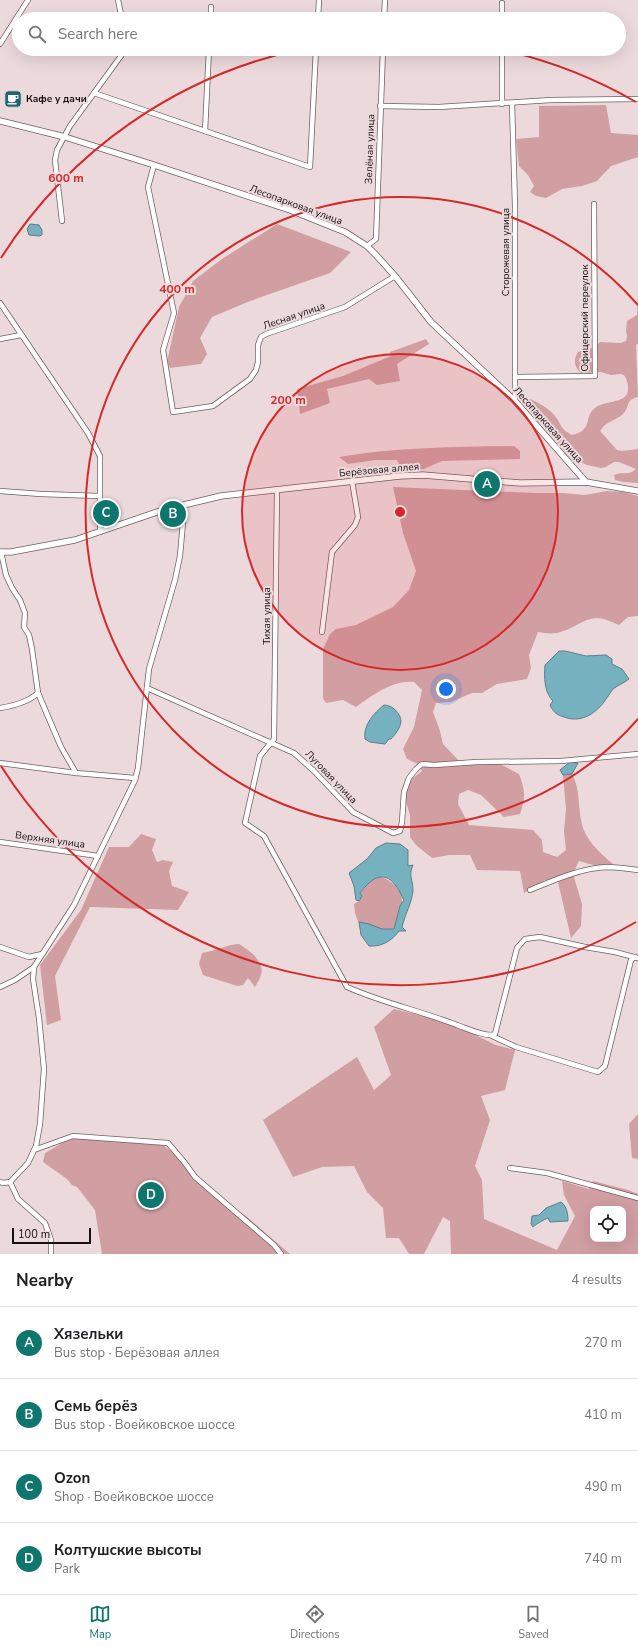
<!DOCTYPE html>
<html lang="en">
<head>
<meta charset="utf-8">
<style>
  :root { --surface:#fff; --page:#f2f2f2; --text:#202124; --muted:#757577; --line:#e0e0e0; --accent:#0f766e }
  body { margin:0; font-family:"Nunito Sans",sans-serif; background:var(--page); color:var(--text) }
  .controls { position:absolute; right:12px; bottom:12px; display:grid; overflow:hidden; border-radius:8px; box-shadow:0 4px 16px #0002 }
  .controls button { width:36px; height:36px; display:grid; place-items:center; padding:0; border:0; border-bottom:1px solid var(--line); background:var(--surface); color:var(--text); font:20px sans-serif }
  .scale { position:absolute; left:12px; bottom:10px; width:79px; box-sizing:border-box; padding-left:4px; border:2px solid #160f10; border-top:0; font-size:11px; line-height:14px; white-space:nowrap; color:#160f10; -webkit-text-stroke:3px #ecd9db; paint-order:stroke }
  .you { position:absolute; left:446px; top:689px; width:14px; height:14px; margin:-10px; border:3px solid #fff; border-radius:50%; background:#1a73e8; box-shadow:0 0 0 6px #1a73e833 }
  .badge { display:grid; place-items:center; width:26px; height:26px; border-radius:50%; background:var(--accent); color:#fff; font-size:13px; font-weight:700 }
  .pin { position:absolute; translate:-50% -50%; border:2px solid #fff; box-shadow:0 1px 4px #0006 }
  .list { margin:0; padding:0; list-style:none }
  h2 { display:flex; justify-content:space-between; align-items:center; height:52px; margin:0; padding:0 16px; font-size:17px }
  h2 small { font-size:13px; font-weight:400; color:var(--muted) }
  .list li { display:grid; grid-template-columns:26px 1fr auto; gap:12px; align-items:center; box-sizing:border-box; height:72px; padding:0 16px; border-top:1px solid var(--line) }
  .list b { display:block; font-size:15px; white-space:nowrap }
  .list p { margin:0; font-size:13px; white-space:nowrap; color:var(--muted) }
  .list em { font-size:13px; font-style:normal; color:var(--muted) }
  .icon { flex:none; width:22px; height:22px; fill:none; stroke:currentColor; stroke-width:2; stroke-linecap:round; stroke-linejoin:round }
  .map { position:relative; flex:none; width:638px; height:1254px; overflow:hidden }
  .search { position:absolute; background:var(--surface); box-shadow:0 4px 16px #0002; left:12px; right:12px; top:12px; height:44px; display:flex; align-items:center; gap:10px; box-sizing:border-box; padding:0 14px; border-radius:22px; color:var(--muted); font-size:15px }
  .sheet { height:340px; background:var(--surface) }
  nav { display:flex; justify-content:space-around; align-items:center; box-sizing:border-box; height:56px; border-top:1px solid var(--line); background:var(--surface); font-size:11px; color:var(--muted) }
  nav a { display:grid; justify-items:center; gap:2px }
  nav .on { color:var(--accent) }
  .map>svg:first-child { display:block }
  .green { fill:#d19ea2; fill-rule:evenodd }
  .water { fill:#76b1c0; stroke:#59808b }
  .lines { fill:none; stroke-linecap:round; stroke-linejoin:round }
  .minor-casing { stroke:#6f5f60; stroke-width:6 }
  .tertiary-casing { stroke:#6f5f60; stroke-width:7 }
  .minor { stroke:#fff; stroke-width:4.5 }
  .tertiary { stroke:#fff; stroke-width:5.5 }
  .ring { fill:none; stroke:#d62828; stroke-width:2 }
  .labels { text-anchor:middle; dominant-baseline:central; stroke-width:4; stroke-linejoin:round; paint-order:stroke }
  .poi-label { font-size:10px; font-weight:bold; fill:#160f10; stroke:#ecd9db; text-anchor:start }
  .street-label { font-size:10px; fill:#160f10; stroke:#ecd9db }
  .centre { fill:#d62828; stroke:#ecd9db; stroke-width:2 }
  .ring-label { font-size:12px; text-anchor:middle; font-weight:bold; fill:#d62828; stroke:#ecd9db; stroke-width:4; stroke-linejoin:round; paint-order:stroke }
</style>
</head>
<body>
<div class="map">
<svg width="638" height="1254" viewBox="0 0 638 1254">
  <rect width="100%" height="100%" fill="#ecd9db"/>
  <g class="green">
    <path d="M 606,105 L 611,133 L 638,135 L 638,157 L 611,166 L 597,181 L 582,186 L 562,189 L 546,198 L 536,196 L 530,192 L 534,186 L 528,175 L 519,166 L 516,139 L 539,137 L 539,106 Z"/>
    <path d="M 277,224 L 351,252 L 330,273 L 250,301 L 212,317 L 200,338 L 207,354 L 201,364 L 170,368 L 167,362 L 179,307 L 193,281 L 222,259 Z"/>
    <path d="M 638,293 L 638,344 L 636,345 L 638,397 C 625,400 630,406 624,413 C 616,421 606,421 600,431 L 617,450 L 622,451 L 638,449 L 638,483 L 624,482 L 615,480 L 614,475 C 622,471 630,476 636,469 L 619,462 L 614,462 L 606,467 L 601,468 L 587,465 L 570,457 L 521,401 L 524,398 C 534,399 549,408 555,416 C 562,425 560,429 572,435 C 594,430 583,417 595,408 C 607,398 638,407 625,376 L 621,374 L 611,375 L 601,372 L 581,373 C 574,367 573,359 578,352 L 593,348 L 600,342 L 621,343 L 626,341 L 627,336 L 626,331 L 627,321 L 637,315 Z"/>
    <path d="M 426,339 L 429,344 L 397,364 L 400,381 L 377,385 L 369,379 L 327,389 L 330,403 L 300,414 L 297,389 L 343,376 L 391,356 L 390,352 Z"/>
    <path d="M 514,446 L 520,451 L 520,459 L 442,461 L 424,469 L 403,472 L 397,460 L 376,460 L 348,464 L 339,457 C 397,447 455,447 514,446 Z"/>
    <path d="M 393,487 L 535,493 L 563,493 L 585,495 L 607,491 L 624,492 L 638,496 L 638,616 L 628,617 L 619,625 C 587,609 586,625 557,633 C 551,634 544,633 538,632 L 529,655 L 531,668 L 527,679 L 497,684 L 482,693 L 472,693 L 451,702 L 436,703 L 433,712 L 440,731 L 443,744 L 463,765 L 500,764 L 519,774 C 525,790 526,797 520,814 L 504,817 L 481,795 L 468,790 L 459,794 L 458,804 L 469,825 L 533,830 L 542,840 L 543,852 L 557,857 L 566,850 L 564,831 L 566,809 L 563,775 L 572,774 C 580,788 578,805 581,820 C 584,839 599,852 613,864 L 600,867 L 579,861 L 573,874 L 582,904 L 581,926 L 571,938 L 558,882 L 545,880 L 524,893 L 520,871 L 477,870 L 470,855 L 449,855 L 432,858 L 416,845 L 410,837 L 410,815 L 405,799 L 406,787 L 413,778 L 422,771 L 418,764 L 407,759 L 403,749 L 414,727 L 422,690 L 414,682 C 393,680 373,695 356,707 L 343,700 L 326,703 L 323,698 L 323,649 L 330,634 L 336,629 L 356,625 L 393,607 L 409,590 L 416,571 L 403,533 Z"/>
    <path d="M 141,834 L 156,839 L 152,850 L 157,862 L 163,860 L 173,862 L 169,871 L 172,886 L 189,892 L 178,910 L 90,907 L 55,976 L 61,1020 L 47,1025 L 40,965 L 81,910 L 109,847 L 129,847 Z"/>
    <path d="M 379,876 C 391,880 404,890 402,904 L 400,906 L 394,929 L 380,929 L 369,924 L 358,922 L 355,913 L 354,904 L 359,901 L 362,897 L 360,893 L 375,877 Z"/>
    <path d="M 239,944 C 249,950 265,961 261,975 C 260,979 257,983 255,987 L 248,978 L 243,985 L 237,986 L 203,975 L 199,964 L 202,953 C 215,951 226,945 239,944 Z"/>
    <path d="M 394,1009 L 446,1021 L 496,1045 L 515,1050 L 505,1090 L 481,1096 L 490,1120 L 475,1166 L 482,1180 L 484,1219 L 557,1250 L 575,1216 L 564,1195 L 562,1181 L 589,1189 L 593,1181 L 628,1190 L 638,1194 L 638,1254 L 451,1254 L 450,1221 L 443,1217 L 424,1254 L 409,1254 L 399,1238 L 386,1238 L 383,1208 L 367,1192 L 354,1166 L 322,1167 L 293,1177 L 263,1120 L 357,1057 L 374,1090 L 391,1075 L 374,1027 ZM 593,1209 L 623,1209 L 623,1239 L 593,1239 Z"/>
    <path d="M 638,1114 L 638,1159 L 632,1158 L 629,1124 Z"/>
    <path d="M 98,1137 L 148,1141 L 163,1145 L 179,1157 L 196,1181 L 217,1199 L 246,1216 L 290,1254 L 102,1254 L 95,1210 L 77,1187 L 72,1185 L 67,1179 L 43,1162 L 45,1153 L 71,1138 Z"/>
  </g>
  <g class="water">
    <path d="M 30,224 L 39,225 L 42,230 L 42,235 L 39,236 L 29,235 L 27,229 Z"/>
    <path d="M 559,651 L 565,651 L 586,656 L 606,655 L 612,659 L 612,664 L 622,669 L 629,679 C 624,683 618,685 613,689 C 610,693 607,698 604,702 C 594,715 580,723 564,717 C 557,715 553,712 550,705 L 553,701 C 544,692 544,677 545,665 Z"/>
    <path d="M 384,705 C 392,705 401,713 401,722 C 400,728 395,735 391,739 L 389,739 L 385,744 L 370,742 L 365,739 C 363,725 374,713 384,705 Z"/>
    <path d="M 570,762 L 578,763 L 572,774 L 563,775 L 560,770 Z"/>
    <path d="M 386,843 L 400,844 L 408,850 L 408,866 L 413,865 C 408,876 413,879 413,890 C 412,903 405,914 402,927 L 406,931 L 399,931 C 392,941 381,947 369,946 L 361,935 L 359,922 L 369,924 L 382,929 L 394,929 L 400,906 L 404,900 C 401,896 400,890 396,886 C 383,868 370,880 360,893 L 362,896 L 359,901 L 356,900 L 354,886 L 349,873 L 367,859 L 376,848 Z"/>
    <path d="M 561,1202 C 567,1206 568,1215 568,1221 L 550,1222 L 548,1218 C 545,1219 536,1224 533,1227 L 531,1224 L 532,1216 L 539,1215 L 546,1208 Z"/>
  </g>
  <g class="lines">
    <defs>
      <g id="minor">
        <path d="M 118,0 L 122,19"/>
        <path d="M 502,3 L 502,19"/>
        <path d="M 211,19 L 211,7"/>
        <path d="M 318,19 L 319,0"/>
        <path d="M 384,19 L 385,0"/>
        <path d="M 0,44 L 28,0"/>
        <path d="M 502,49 L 502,104"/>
        <path d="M 94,93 L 310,167 L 316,49"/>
        <path d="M 512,103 L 515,206 L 515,401"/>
        <path d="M 380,106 L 439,107 L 551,100 L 638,99"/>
        <path d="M 205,131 L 209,49"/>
        <path d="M 154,165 L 148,187 L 174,313 L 163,350 L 173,412 L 213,406 L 250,379 L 256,370 L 258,362 L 258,345 L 261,337 L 266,334 L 345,307 L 395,276"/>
        <path d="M 62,221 L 55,160 L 57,150 L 70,126 L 126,49"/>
        <path d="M 367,246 L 376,239 L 383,49"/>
        <path d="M 0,303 L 88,433 L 100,456 L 100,532"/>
        <path d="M 0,339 L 21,335"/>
        <path d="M 515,377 L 595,376 L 594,204"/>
        <path d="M 277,490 L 274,739 L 260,756 L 245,823 L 264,836 L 347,987 C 383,1003 421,1011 457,1025 C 466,1028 487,1038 495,1034 L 517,948 L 525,939 L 540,937 L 585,947 L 615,952 L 638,958"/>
        <path d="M 0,491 L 41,494 L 99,496"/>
        <path d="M 1,552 L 6,575 L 12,588 L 20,600 L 25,613 L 24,627 L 29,635 L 32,649 L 38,693 L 61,747 L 76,773"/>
        <path d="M 322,632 L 332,552 L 355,525 L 358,517 L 352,481"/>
        <path d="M 147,688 L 294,753 L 314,771 L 353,812 L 393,833 L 400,831 L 402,822 L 404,792 L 409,778 L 416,769 L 422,764 L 434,765 L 477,762 L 561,761 L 638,754"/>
        <path d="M 0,708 C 13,706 28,702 38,693"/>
        <path d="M 0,763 L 76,773 L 135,778"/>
        <path d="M 0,842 L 98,856"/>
        <path d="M 530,890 C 554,880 581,868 607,867 C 617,867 628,869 638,870"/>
        <path d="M 0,947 L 29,957 L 42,954"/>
        <path d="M 0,987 L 15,980 L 34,967"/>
        <path d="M 492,1036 L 516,1047 L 598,1072 L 605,1066 L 631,960 L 635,957"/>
        <path d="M 34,1150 L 73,1136 L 168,1143 L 185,1163 L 195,1177 L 274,1245 L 281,1254"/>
        <path d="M 510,1168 L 547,1173 L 638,1198"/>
        <path d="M 0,1182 L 3,1183 L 10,1182 L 28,1163 L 36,1146 L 40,1124 L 44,1069 L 39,1018 L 33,979 L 34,967 L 74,905 L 135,780 L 138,768 L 149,669 L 175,580 L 180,556 L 184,511 L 183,505"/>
        <path d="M 10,1182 L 18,1199 L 45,1223 L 51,1240 L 51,1254"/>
      </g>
      <g id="tertiary">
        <path d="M 0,121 L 65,137 L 154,165 L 290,210 L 345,232 L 367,246 L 376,255 L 395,276 L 431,322 L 515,401 L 586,482"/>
        <path d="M 0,552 L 11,552 L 75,540 L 163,510 L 221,496 L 400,476 L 423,475 L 520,483 L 586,482 L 638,491"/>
      </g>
    </defs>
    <use href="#minor" class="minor-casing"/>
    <use href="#tertiary" class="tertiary-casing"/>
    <use href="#minor" class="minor"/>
    <use href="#tertiary" class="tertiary"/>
  </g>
  <circle cx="400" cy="512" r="158" fill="#d62828" fill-opacity=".12"/>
  <g class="ring">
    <circle cx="400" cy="512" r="158"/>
    <path d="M638 719A315 315 0 1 1 638 305"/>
    <path d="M636 922A473 473 0 0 1 1 766M1 258A473 473 0 0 1 302 49M498 49A473 473 0 0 1 636 102"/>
  </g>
  <defs>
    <symbol id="cafe-square" viewBox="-11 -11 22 22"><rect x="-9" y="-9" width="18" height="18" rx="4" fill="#1d6574" stroke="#ecd9db"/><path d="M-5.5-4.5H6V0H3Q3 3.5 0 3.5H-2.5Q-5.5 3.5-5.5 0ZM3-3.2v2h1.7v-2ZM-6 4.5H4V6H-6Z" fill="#fff"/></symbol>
  </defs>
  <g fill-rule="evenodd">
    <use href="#cafe-square" x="3" y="89" width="20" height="20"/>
  </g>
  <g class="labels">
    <g class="poi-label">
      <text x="26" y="99">Кафе у дачи</text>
    </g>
    <g class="street-label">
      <text transform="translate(370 149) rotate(-88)">Зелёная улица</text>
      <text transform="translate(296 205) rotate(20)">Лесопарковая улица</text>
      <text transform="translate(506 252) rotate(-90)">Сторожевая улица</text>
      <text transform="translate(294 316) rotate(-19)">Лесная улица</text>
      <text transform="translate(585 318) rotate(-90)">Офицерский переулок</text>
      <text transform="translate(548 425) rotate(48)">Лесопарковая улица</text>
      <text transform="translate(379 470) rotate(-5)">Берёзовая аллея</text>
      <text transform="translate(267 616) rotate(-90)">Тихая улица</text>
      <text transform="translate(331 777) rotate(46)">Луговая улица</text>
      <text transform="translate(50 840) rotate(8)">Верхняя улица</text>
    </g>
  </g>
  <circle cx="400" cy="512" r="6" class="centre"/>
  <g class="ring-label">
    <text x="66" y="182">600 m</text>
    <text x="177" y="293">400 m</text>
    <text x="288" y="404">200 m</text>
  </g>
</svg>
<div class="controls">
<button><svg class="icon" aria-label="locate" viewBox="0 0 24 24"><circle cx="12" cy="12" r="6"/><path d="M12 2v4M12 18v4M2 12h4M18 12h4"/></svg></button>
</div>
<div class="scale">100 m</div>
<div class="you"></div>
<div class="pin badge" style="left:487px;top:484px">A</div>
<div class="pin badge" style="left:173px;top:514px">B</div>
<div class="pin badge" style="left:106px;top:513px">C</div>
<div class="pin badge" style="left:151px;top:1195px">D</div>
<div class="search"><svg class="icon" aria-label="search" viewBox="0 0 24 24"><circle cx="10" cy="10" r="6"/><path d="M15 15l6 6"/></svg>Search here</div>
</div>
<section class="sheet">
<h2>Nearby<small>4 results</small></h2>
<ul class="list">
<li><span class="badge">A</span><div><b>Хязельки</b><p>Bus stop · Берёзовая аллея</p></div><em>270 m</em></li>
<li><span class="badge">B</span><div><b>Семь берёз</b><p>Bus stop · Воейковское шоссе</p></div><em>410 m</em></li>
<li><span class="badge">C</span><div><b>Ozon</b><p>Shop · Воейковское шоссе</p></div><em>490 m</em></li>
<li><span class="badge">D</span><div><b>Колтушские высоты</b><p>Park</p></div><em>740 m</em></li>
</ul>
</section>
<nav>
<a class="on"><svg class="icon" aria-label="map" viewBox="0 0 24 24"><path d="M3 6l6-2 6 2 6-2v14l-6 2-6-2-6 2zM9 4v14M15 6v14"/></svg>Map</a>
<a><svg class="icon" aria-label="directions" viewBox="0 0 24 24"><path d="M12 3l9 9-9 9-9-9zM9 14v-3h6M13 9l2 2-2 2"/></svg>Directions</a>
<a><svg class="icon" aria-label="saved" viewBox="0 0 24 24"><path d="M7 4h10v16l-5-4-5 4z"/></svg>Saved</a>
</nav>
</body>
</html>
